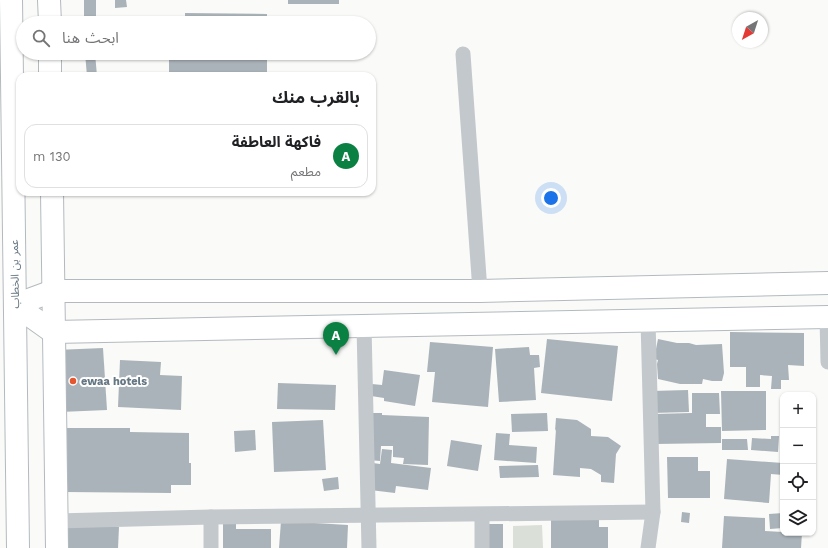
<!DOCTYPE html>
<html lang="ar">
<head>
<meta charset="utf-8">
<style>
  :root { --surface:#fff; --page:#f6f6f6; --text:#202124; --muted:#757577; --line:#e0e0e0; --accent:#0b8043 }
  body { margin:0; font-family:"Work Sans","Noto Sans Arabic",sans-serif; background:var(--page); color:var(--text); direction:rtl }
  .controls { position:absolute; right:12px; bottom:12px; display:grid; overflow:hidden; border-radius:8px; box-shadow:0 1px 3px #0004 }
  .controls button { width:36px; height:36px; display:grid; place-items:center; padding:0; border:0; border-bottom:1px solid var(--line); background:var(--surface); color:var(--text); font:20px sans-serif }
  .compass { position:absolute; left:732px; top:12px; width:36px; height:36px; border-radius:50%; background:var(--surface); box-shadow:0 1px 3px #0004; rotate:219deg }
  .you { position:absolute; left:551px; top:198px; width:14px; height:14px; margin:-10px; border:3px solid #fff; border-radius:50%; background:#1a73e8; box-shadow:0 0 0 6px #1a73e833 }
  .badge { display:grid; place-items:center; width:26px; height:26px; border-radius:50%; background:var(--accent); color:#fff; font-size:13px; font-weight:700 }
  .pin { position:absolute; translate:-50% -33px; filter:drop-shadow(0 1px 2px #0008) }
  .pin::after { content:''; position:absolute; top:21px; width:14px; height:12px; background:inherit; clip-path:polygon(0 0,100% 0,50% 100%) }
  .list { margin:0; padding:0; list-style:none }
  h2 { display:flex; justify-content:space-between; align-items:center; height:52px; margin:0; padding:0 16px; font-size:17px }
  h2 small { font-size:13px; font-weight:400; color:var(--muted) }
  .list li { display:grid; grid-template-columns:26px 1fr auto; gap:12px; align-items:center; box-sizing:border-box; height:64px; margin:0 8px 8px; padding:0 8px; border:1px solid var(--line); border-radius:12px }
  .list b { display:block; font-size:15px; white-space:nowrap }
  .list p { margin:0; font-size:13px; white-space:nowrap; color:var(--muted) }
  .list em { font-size:13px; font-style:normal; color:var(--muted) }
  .icon { flex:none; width:22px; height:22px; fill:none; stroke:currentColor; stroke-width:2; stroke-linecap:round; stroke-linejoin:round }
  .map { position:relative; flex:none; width:828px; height:548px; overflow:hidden; direction:ltr }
  .search { position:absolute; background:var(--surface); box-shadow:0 1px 3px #0004; left:16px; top:16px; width:360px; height:44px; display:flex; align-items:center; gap:10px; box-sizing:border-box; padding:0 14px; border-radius:22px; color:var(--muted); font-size:15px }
  .panel { position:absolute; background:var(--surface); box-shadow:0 1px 3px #0004; left:16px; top:72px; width:360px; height:124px; border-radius:12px; direction:rtl }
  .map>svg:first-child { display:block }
  .green { fill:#dadfd7 }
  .building { fill:#aab3b9 }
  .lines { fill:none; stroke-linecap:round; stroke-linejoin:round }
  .secondary-casing { stroke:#b3babf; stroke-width:24 }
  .street { stroke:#c3c8cc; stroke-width:15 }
  .secondary { stroke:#fff; stroke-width:22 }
  .poi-dot { fill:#e4572e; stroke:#fff; stroke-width:1.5 }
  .labels { text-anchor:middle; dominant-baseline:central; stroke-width:4; stroke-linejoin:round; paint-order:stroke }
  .street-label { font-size:11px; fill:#657683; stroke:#fff }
  .poi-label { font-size:11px; font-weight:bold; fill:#657683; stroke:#fff; text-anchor:start }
</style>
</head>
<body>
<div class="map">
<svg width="828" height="548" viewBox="0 0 828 548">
  <rect width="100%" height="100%" fill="#fafaf8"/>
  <path class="green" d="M 542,525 L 543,548 L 513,548 L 513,526 Z"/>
  <g class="building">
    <rect x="84" y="0" width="12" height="23"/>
    <path d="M 115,0 L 126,0 L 127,7 L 115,8 Z"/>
    <rect x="288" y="0" width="51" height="4"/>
    <path d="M 185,13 L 267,14 L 267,23 L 185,23 Z"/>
    <path d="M 85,53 L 95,53 L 97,76 L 87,76 Z"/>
    <rect x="169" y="53" width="98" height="23"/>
    <path d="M 730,332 L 804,333 L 804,366 L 788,365 L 789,380 L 781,380 L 781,389 L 771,389 L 772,376 L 760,375 L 760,387 L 746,387 L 746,367 L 730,367 Z"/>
    <path d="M 547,339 L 618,346 L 612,401 L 541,393 Z"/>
    <path d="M 658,339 L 677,343 L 689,343 L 696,345 L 722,344 L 724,373 L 722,381 L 712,381 L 703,379 L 702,384 L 680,384 L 658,379 L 657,364 L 658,360 L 654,359 Z"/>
    <path d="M 430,342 L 493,347 L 488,407 L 432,402 L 435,372 L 427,372 Z"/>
    <path d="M 529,347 L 530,355 L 539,355 L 540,367 L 534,368 L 536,400 L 499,402 L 495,349 Z"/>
    <path d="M 103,348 L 107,410 L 60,412 L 56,350 Z"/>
    <path d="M 120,360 L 161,362 L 160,375 L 182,376 L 181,410 L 118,407 Z"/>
    <path d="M 384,370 L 420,375 L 415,406 L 384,401 L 384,398 L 371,396 L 372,384 L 382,385 Z"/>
    <path d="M 278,383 L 336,385 L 335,410 L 277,409 Z"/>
    <path d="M 688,390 L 689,412 L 652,413 L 651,391 Z"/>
    <path d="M 721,391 L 766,391 L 766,430 L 722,431 Z"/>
    <path d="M 692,393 L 719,393 L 720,414 L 706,414 L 706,427 L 721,427 L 721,443 L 655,444 L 654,414 L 692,413 Z"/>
    <path d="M 370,413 L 382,413 L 382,415 L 429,417 L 428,465 L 403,464 L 404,458 L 393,457 L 393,446 L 381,446 L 380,461 L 368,460 Z"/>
    <path d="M 547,413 L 548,431 L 512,432 L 511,414 Z"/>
    <path d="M 556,418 L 577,420 L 591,429 L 591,436 L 608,437 L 621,446 L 616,454 L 614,483 L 601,482 L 601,475 L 591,469 L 580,468 L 580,477 L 553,475 L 556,429 L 555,431 Z"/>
    <path d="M 323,420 L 326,470 L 274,472 L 272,422 Z"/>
    <path d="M 66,428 L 130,428 L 130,432 L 189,433 L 189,463 L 191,463 L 191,485 L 171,485 L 171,493 L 66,492 Z"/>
    <path d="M 255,430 L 256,450 L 235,452 L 234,431 Z"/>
    <path d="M 496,433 L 510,434 L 509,445 L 537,447 L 536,463 L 494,460 Z"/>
    <path d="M 771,436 L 779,436 L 778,452 L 751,450 L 752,438 L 771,439 Z"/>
    <path d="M 722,439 L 747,439 L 748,450 L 722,450 Z"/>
    <path d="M 451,440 L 482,445 L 478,471 L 447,466 Z"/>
    <path d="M 382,449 L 392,450 L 391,463 L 431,468 L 428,490 L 396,486 L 395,493 L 370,490 L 373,463 L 380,464 Z"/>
    <path d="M 667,457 L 698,457 L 698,471 L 710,471 L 710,498 L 668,498 Z"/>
    <path d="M 727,459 L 783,463 L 783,475 L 771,474 L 769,503 L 724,499 Z"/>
    <path d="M 538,465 L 539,477 L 500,478 L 499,466 Z"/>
    <path d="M 338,477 L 339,489 L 324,491 L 322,479 Z"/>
    <path d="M 682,512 L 690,513 L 689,523 L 681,522 Z"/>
    <path d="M 783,513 L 783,528 L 770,529 L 769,514 Z"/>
    <path d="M 724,516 L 765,518 L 765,531 L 783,532 L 783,533 L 802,533 L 801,548 L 722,548 Z"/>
    <path d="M 551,519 L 599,520 L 599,527 L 608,527 L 608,548 L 551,548 Z"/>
    <path d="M 281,521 L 348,525 L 347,548 L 279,548 Z"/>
    <path d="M 223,523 L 236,523 L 236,529 L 271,529 L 271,548 L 223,548 Z"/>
    <rect x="485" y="524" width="18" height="24"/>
    <path d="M 64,526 L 119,527 L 118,548 L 64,548 Z"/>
  </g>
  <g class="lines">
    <defs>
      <g id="secondary">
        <path d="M 11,0 L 18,548"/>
        <path d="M 49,0 L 50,23"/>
        <path d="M 50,53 L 50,76"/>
        <path d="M 52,192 L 57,548"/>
        <path d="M 15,305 L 53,332 L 828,317"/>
        <path d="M 15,305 L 53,291 L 480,291 L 828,283"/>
      </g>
    </defs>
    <use href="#secondary" class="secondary-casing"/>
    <g class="street">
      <path d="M 463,54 L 480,291"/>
      <path d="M 827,317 L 828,362"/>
      <path d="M 364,326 L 369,548"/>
      <path d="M 211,517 L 211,548"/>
      <path d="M 56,521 L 211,517 L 653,512"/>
      <path d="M 482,548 L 482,515"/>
      <path d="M 648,548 L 653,512 L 648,320"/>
    </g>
    <use href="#secondary" class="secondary"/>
  </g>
  <circle class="poi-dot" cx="73" cy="381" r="4"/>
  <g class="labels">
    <g class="street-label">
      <text transform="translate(15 274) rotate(-91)">عمر بن الخطاب</text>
    </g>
    <g class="poi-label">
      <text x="81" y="381">ewaa hotels</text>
    </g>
  </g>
</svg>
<div class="controls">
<button>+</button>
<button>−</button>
<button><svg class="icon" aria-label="locate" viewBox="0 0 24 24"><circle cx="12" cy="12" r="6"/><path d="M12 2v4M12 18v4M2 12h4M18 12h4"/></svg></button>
<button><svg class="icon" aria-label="layers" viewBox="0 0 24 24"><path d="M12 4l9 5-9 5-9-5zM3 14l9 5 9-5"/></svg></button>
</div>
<svg class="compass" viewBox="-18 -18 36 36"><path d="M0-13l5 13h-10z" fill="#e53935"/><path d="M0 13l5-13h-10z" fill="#757577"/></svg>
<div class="you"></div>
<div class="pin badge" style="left:336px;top:355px">A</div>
<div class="search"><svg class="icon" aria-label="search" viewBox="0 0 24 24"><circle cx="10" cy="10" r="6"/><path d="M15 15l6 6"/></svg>ابحث هنا</div>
<section class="panel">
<h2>بالقرب منك<small></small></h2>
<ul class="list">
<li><span class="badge">A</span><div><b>فاكهة العاطفة</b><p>مطعم</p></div><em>130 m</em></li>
</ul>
</section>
</div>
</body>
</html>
